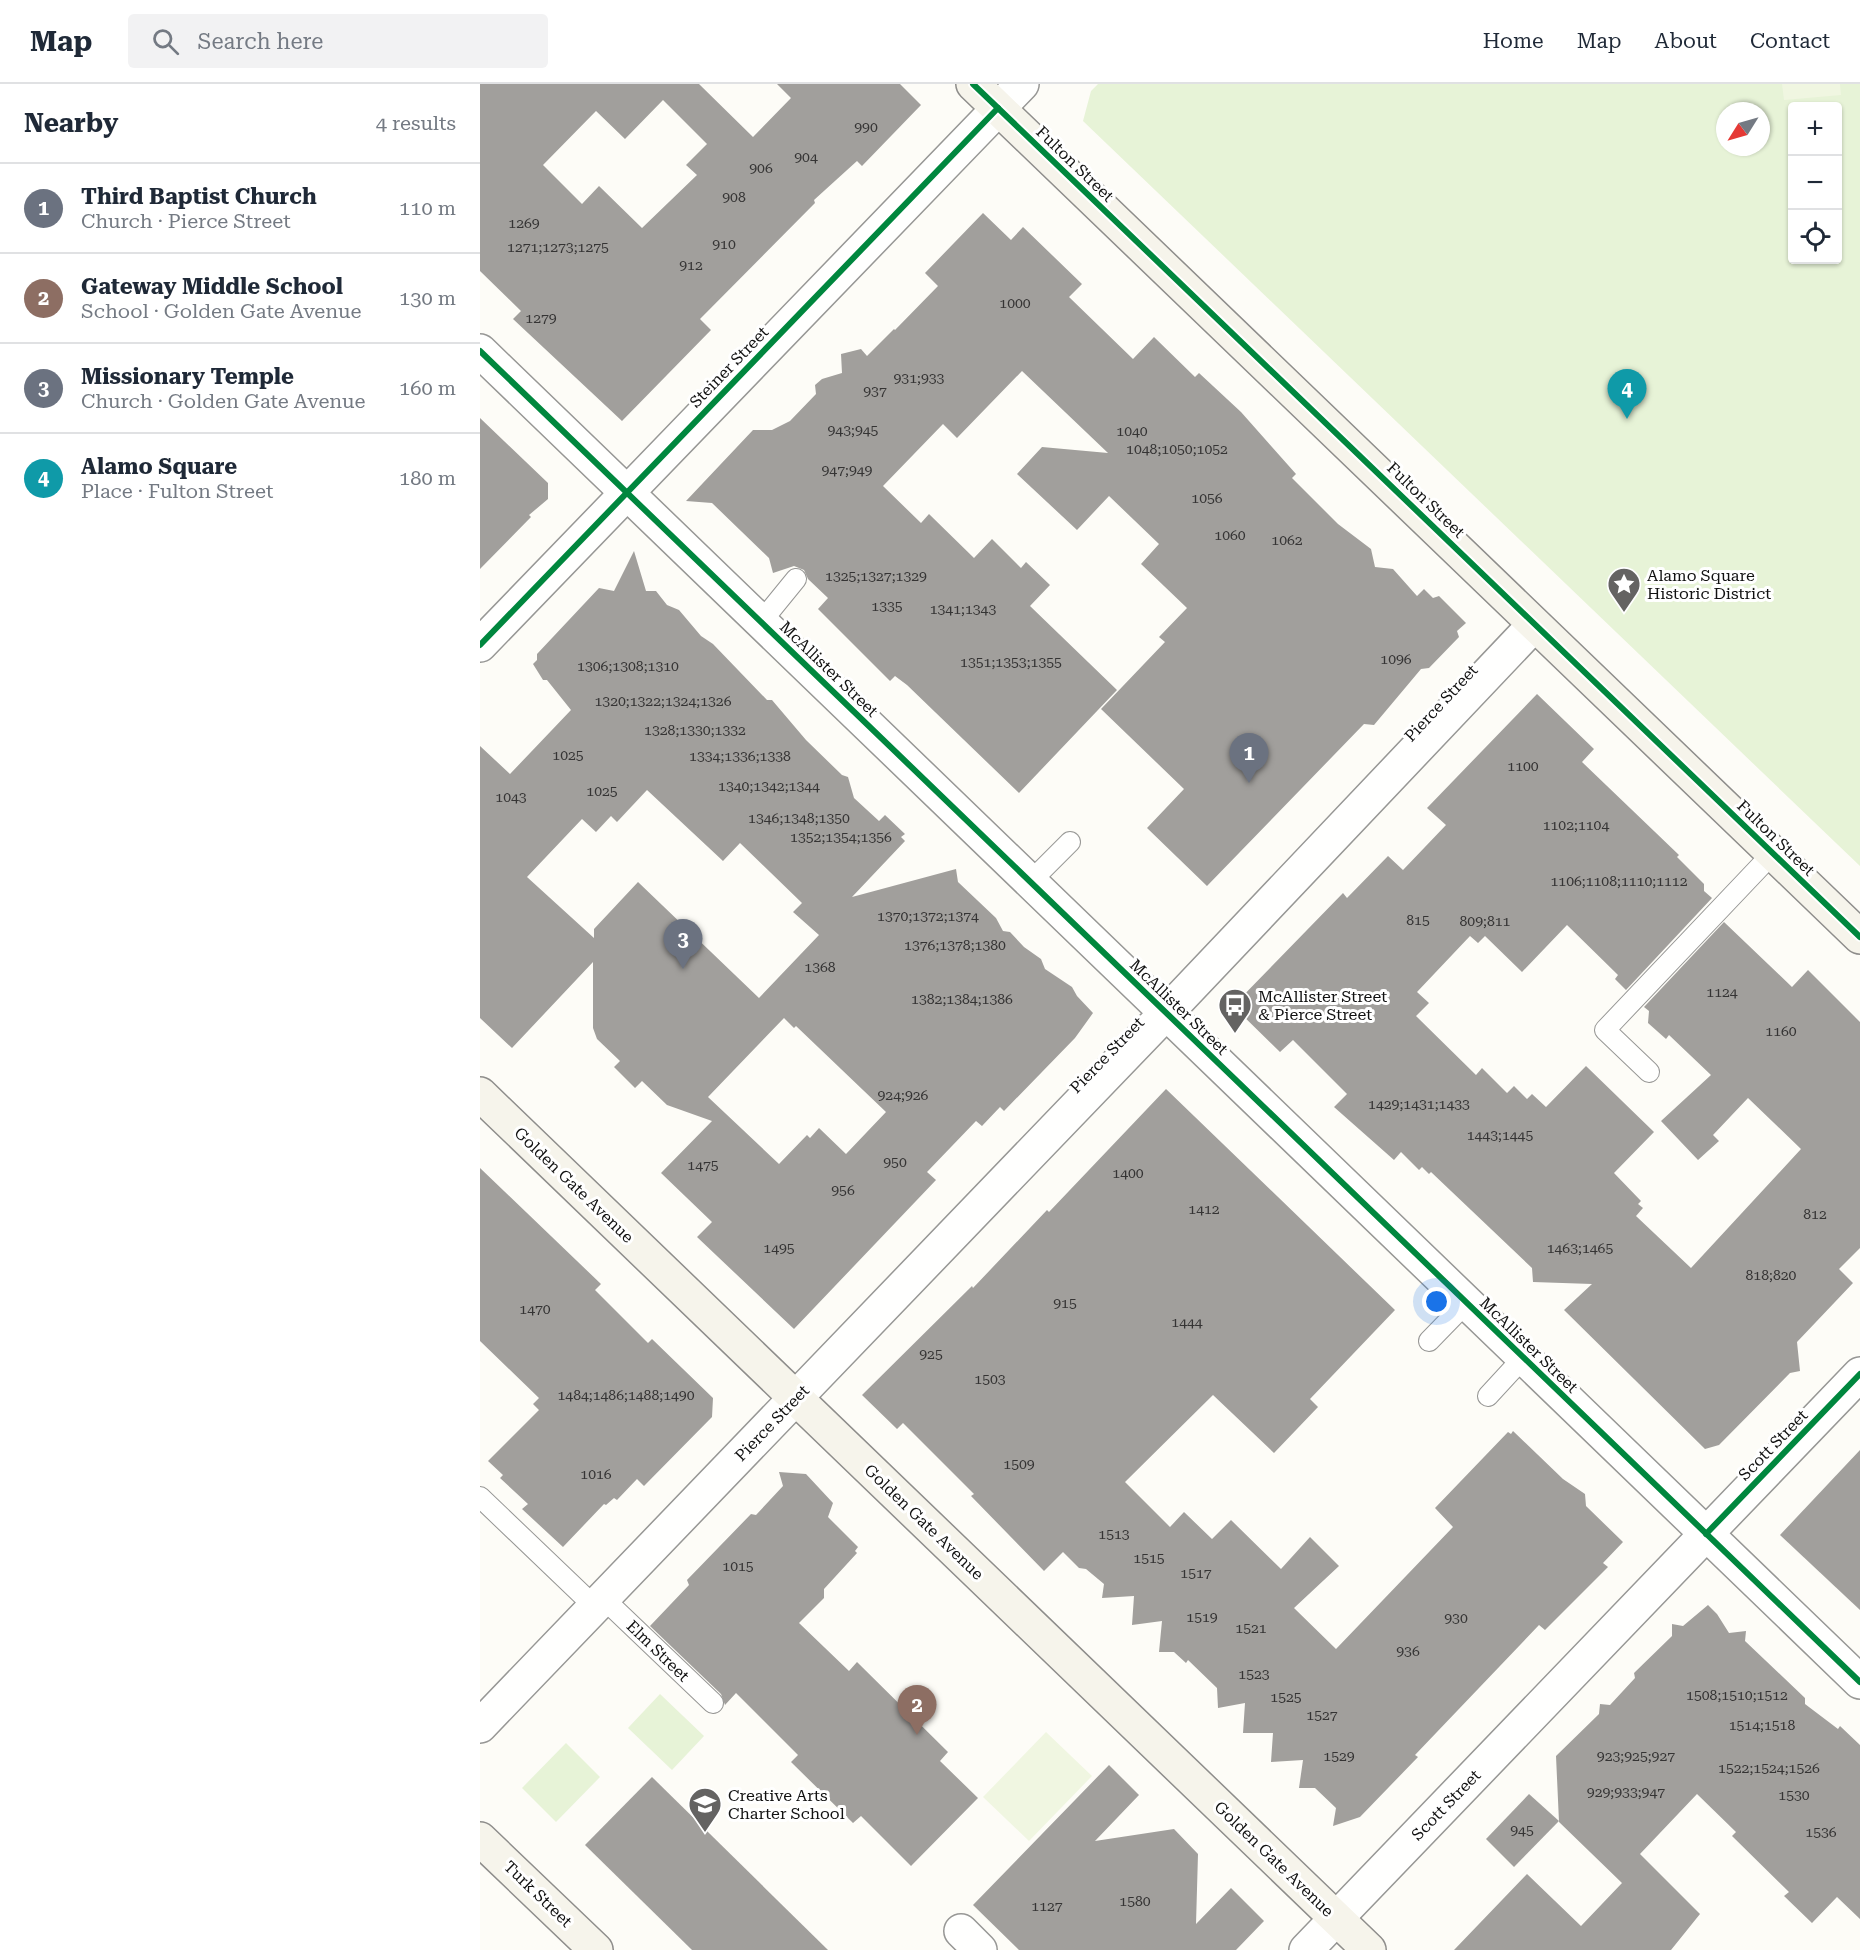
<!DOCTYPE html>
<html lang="en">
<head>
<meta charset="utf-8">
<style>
  :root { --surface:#fff; --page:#f2f2f3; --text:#1f2937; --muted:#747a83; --line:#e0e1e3; --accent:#b45309 }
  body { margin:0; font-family:"Roboto Serif",serif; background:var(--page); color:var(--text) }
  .controls { position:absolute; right:18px; top:18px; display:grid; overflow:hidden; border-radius:6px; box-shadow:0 2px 4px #0004 }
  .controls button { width:54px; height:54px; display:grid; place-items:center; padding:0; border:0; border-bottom:2px solid var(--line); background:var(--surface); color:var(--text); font:30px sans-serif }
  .compass { position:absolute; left:1236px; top:18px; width:54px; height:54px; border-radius:50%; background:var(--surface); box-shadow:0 2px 4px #0004; rotate:233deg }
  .you { position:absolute; left:957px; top:1218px; width:21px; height:21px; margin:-15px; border:4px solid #fff; border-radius:50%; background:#1a73e8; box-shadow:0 0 0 9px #1a73e833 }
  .badge { display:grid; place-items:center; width:39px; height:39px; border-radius:50%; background:var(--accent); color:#fff; font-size:20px; font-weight:700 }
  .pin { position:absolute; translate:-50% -50px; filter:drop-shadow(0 2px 3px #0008) }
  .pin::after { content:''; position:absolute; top:32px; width:21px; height:18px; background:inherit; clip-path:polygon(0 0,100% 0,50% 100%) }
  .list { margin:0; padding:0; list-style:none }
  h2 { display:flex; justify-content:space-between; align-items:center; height:78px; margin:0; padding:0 24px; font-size:26px }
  h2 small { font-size:20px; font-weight:400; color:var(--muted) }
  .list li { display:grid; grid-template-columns:39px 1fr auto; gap:18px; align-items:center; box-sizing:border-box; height:90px; padding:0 24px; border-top:2px solid var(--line) }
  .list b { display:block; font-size:22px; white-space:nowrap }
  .list p { margin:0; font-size:20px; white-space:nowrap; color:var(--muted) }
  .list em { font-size:20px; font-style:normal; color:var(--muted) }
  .icon { flex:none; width:33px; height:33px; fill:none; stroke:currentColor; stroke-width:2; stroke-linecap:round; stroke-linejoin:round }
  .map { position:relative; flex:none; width:1380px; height:1866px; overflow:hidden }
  header { display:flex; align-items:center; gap:36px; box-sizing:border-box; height:84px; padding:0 30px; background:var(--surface); border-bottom:2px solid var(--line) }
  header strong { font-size:28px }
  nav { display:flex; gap:33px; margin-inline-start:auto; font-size:21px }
  .search { width:420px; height:54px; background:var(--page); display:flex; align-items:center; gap:15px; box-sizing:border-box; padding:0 21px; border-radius:6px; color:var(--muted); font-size:22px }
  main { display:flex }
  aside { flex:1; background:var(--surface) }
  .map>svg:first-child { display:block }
  .green { fill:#e7f3d7; fill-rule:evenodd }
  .pitch { fill:#f0f6e1 }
  .building { fill:#a19f9c; fill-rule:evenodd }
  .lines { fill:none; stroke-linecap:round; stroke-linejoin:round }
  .lane-casing { stroke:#979795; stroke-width:22 }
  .street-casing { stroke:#979795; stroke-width:36 }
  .secondary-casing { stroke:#8e8d8b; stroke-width:36 }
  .lane { stroke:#fffffe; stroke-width:20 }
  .street { stroke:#fffffe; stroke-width:33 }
  .secondary { stroke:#f6f4eb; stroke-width:33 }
  .cycleway-casing { stroke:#fff; stroke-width:10 }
  .cycleway { stroke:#00873e; stroke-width:6 }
  .labels { text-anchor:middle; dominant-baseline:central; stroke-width:6; stroke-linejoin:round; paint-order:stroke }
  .number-label { font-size:14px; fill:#353434 }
  .street-label { font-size:16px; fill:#111; stroke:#fff }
  .poi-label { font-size:16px; fill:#111; stroke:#fff; text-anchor:start }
</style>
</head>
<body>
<header>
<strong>Map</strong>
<div class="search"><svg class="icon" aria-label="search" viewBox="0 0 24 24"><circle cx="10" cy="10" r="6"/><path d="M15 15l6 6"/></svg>Search here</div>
<nav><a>Home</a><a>Map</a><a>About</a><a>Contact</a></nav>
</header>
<main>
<aside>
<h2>Nearby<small>4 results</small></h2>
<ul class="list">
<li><span class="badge" style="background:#6b7280">1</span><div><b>Third Baptist Church</b><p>Church · Pierce Street</p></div><em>110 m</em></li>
<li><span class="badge" style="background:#8d6e63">2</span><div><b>Gateway Middle School</b><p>School · Golden Gate Avenue</p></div><em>130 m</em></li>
<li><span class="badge" style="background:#6b7280">3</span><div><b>Missionary Temple</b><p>Church · Golden Gate Avenue</p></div><em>160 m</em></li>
<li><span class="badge" style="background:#0f9aa8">4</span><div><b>Alamo Square</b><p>Place · Fulton Street</p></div><em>180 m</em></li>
</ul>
</aside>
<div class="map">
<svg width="1380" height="1866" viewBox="0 0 1380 1866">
  <rect width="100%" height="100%" fill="#fdfcf7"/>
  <g class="green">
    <path d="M 618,0 L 1380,0 L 1380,782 L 603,37 L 611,7 ZM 1312,22 L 1358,22 L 1358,176 L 1312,176 ZM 1245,27 L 1281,27 L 1281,63 L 1245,63 Z"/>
    <path d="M 180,1610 L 224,1652 L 192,1686 L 148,1644 Z"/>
    <path d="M 86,1659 L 120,1693 L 76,1738 L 42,1704 Z"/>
  </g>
  <g class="pitch">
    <path d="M 1302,0 L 1360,0 L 1361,11 L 1304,16 Z"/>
    <path d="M 566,1648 L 612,1692 L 549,1757 L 503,1713 Z"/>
  </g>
  <g class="building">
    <path d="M 0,0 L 219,0 L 273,53 L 311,14 L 297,0 L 420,0 L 441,21 L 382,82 L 377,77 L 334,116 L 335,119 L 220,235 L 231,246 L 142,337 L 33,235 L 41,227 L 0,187 ZM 183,16 L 227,60 L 206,81 L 217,91 L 162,144 L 119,102 L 102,120 L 63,81 L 116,27 L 145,55 Z"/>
    <path d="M 503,129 L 531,156 L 543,143 L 602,200 L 589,213 L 653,275 L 674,253 L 715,293 L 719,289 L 761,328 L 816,390 L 812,394 L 858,440 L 891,465 L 895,483 L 913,485 L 937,512 L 944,505 L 953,514 L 959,512 L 986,539 L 977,547 L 979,553 L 949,584 L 941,585 L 894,641 L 884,640 L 727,802 L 667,744 L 704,705 L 621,625 L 685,558 L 679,553 L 707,524 L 661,480 L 679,460 L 629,412 L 597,446 L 537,390 L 562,363 L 628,369 L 542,287 L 477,354 L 463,340 L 403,402 L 441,439 L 449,430 L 494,474 L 512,455 L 541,484 L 546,478 L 570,501 L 550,522 L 637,606 L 539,709 L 427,601 L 415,592 L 410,597 L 338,525 L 348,514 L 328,495 L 324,486 L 314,482 L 293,489 L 289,474 L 232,419 L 206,417 L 273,346 L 292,346 L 310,337 L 336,310 L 335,301 L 342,295 L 362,289 L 361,270 L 381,265 L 387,272 L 414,245 L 415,246 L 458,202 L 445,189 Z"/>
    <path d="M 0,334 L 68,399 L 68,415 L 49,431 L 51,433 L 0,485 Z"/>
    <path d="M 154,467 L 166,507 L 176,507 L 187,521 L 199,526 L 221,552 L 233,560 L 287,616 L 292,616 L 326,656 L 362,691 L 368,693 L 374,714 L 399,737 L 405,731 L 425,750 L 421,753 L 425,757 L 372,813 L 476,785 L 478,798 L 516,834 L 523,847 L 530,848 L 544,863 L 561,875 L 565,885 L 592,903 L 597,912 L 613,929 L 595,954 L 524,1027 L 520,1023 L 502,1042 L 496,1037 L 447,1088 L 456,1096 L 314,1245 L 217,1153 L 232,1138 L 181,1089 L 232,1037 L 187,1021 L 162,997 L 155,1004 L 134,983 L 140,977 L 117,955 L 113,944 L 113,878 L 32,964 L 0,934 L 0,662 L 30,690 L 91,626 L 67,596 L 63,596 L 53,580 L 57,576 L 57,570 L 119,504 L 134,507 ZM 167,706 L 243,777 L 260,759 L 322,819 L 313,828 L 339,851 L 279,914 L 158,798 L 114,845 L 114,854 L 47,793 L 102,735 L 116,748 L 131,732 L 137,738 ZM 304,934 L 314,944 L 316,942 L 406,1028 L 366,1070 L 339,1044 L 330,1054 L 327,1051 L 299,1080 L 228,1013 Z"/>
    <path d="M 1057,610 L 1114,665 L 1102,678 L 1199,771 L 1197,773 L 1224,800 L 1224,807 L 1232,814 L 1146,906 L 1135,895 L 1138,891 L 1087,841 L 1042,888 L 1005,852 L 998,859 L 990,852 L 937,908 L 949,919 L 936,932 L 996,991 L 1002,984 L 1027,1009 L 1034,1002 L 1047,1015 L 1052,1010 L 1066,1023 L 1106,982 L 1174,1048 L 1134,1089 L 1161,1117 L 1158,1120 L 1163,1124 L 1156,1132 L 1211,1184 L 1321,1065 L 1268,1014 L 1233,1051 L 1239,1057 L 1218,1076 L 1181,1037 L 1231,991 L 1189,951 L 1186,955 L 1168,939 L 1169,927 L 1164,923 L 1244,838 L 1312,903 L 1328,886 L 1380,938 L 1380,1164 L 1359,1185 L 1373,1199 L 1317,1258 L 1320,1287 L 1310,1289 L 1239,1361 L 1225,1365 L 1084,1226 L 1112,1200 L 1053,1198 L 1052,1184 L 951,1088 L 949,1090 L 942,1083 L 939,1086 L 921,1068 L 914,1076 L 854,1023 L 867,1010 L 813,956 L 800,968 L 753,922 L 863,809 L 867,814 L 908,772 L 923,786 L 966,741 L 947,724 Z"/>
    <path d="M 686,1005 L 915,1226 L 830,1315 L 838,1323 L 794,1369 L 733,1311 L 645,1398 L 690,1443 L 704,1428 L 732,1455 L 751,1436 L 801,1485 L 830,1453 L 859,1482 L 814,1524 L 856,1565 L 973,1443 L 955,1424 L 1028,1348 L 1031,1350 L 1033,1347 L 1083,1395 L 1105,1410 L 1106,1422 L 1143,1458 L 1123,1479 L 1128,1483 L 1065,1546 L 1059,1541 L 935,1671 L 938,1673 L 880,1733 L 853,1742 L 856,1724 L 835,1704 L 819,1704 L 823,1676 L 791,1678 L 793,1649 L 763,1649 L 765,1619 L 738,1624 L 737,1604 L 708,1576 L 706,1579 L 694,1568 L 679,1568 L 682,1537 L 652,1541 L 654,1512 L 622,1514 L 624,1500 L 606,1485 L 599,1484 L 583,1468 L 564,1487 L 491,1412 L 494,1410 L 423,1339 L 417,1345 L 382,1311 L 492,1202 L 493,1204 L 567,1126 L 569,1128 Z"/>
    <path d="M 0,1084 L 121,1200 L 115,1206 L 168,1259 L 172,1255 L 233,1314 L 232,1333 L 164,1402 L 157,1395 L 137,1416 L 134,1414 L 126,1421 L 124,1420 L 83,1463 L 42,1425 L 48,1420 L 20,1394 L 23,1391 L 8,1377 L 59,1326 L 53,1320 L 59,1314 L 0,1257 Z"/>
    <path d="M 1380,1366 L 1380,1526 L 1300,1451 Z"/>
    <path d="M 299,1388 L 326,1390 L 353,1419 L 348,1433 L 378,1463 L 375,1467 L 377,1469 L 344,1505 L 344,1514 L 319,1539 L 369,1587 L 377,1578 L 468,1668 L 460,1677 L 498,1714 L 431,1782 L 381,1732 L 373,1739 L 311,1678 L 318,1671 L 256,1609 L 245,1621 L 241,1610 L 170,1542 L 209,1501 L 207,1496 L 271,1430 L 276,1431 L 303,1402 Z"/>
    <path d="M 1228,1521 L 1237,1530 L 1249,1549 L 1266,1547 L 1265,1557 L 1325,1614 L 1325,1620 L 1358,1645 L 1360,1642 L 1380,1661 L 1380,1835 L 1357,1813 L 1332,1839 L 1304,1812 L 1309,1808 L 1252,1752 L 1256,1748 L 1217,1710 L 1160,1770 L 1220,1830 L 1191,1866 L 974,1866 L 1047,1790 L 1101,1842 L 1142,1799 L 1079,1738 L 1076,1672 L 1119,1630 L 1120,1620 L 1130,1621 L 1155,1594 L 1154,1589 L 1192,1552 L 1192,1540 L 1203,1542 Z"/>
    <path d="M 629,1681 L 659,1711 L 615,1757 L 694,1745 L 718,1770 L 716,1840 L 751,1804 L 784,1837 L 756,1866 L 539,1866 L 493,1821 Z"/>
    <path d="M 172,1693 L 348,1866 L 212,1866 L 105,1761 Z"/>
    <path d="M 1049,1710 L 1079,1737 L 1034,1783 L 1006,1755 Z"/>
  </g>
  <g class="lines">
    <defs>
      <g id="lane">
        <path d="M 281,538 L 316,495"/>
        <path d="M 550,798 L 590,758"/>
        <path d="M 1169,988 L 1125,946 L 1293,769"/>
        <path d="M 949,1257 L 986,1219"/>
        <path d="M 1008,1312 L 1043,1274"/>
        <path d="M 0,1413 L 115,1523"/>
        <path d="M 123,1514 L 233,1619"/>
      </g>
      <g id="street">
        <path d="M 0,267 L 1380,1598"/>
        <path d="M 0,561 L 542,0"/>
        <path d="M 0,1642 L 686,929 L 1054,541"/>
        <path d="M 481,1847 L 500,1866"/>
        <path d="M 826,1866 L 1380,1290"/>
      </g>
      <g id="secondary">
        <path d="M 493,0 L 1380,853"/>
        <path d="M 0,1010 L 889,1866"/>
        <path d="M 0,1755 L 116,1866"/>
      </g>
    </defs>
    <use href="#lane" class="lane-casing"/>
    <use href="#street" class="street-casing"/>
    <use href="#secondary" class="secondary-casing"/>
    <use href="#lane" class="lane"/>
    <use href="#street" class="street"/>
    <use href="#secondary" class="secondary"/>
    <defs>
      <g id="cycleway">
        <path d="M 493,0 L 1380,853"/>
        <path d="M 0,267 L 1380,1598"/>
        <path d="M 0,561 L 518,24"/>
        <path d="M 1226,1450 L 1380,1290"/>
      </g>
    </defs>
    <use href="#cycleway" class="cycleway-casing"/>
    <use href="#cycleway" class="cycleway"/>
  </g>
  <defs>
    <symbol id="sight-pin" viewBox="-11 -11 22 30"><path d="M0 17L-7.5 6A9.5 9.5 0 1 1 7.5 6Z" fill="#646362" stroke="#fff"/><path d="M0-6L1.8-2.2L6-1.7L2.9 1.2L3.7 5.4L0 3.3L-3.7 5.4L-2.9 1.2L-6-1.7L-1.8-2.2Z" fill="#fff"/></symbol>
    <symbol id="bus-pin" viewBox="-11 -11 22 30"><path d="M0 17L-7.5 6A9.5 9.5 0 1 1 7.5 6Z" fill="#646362" stroke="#fff"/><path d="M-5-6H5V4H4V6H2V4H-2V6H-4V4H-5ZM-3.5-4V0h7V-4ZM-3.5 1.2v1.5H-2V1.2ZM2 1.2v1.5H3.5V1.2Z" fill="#fff"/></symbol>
    <symbol id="school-pin" viewBox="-11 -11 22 30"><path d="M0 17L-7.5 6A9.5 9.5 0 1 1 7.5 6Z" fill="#646362" stroke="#fff"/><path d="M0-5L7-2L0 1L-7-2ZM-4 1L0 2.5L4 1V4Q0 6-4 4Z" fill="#fff"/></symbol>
  </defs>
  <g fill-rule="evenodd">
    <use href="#sight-pin" x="1125" y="481" width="38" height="52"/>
    <use href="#bus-pin" x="736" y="902" width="38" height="52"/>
    <use href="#school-pin" x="206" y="1701" width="38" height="52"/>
  </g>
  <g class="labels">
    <g class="number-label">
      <text x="386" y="43">990</text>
      <text x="326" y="73">904</text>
      <text x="281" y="84">906</text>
      <text x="254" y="113">908</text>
      <text x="44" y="139">1269</text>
      <text x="244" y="160">910</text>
      <text x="78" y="163">1271;1273;1275</text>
      <text x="211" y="181">912</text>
      <text x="535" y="219">1000</text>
      <text x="61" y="234">1279</text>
      <text x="439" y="294">931;933</text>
      <text x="395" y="307">937</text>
      <text x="373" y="346">943;945</text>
      <text x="652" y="347">1040</text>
      <text x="697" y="365">1048;1050;1052</text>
      <text x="367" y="386">947;949</text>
      <text x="727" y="414">1056</text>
      <text x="750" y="451">1060</text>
      <text x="807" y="456">1062</text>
      <text x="396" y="492">1325;1327;1329</text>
      <text x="407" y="522">1335</text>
      <text x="483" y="525">1341;1343</text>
      <text x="916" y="575">1096</text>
      <text x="531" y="578">1351;1353;1355</text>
      <text x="148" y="582">1306;1308;1310</text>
      <text x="183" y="617">1320;1322;1324;1326</text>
      <text x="215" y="646">1328;1330;1332</text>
      <text x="88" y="671">1025</text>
      <text x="260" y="672">1334;1336;1338</text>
      <text x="1043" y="682">1100</text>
      <text x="289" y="702">1340;1342;1344</text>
      <text x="122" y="707">1025</text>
      <text x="31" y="713">1043</text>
      <text x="319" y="734">1346;1348;1350</text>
      <text x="1096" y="741">1102;1104</text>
      <text x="361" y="753">1352;1354;1356</text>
      <text x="1139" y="797">1106;1108;1110;1112</text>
      <text x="448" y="832">1370;1372;1374</text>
      <text x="938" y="836">815</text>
      <text x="1005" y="837">809;811</text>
      <text x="475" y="861">1376;1378;1380</text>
      <text x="340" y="883">1368</text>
      <text x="1242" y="908">1124</text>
      <text x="482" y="915">1382;1384;1386</text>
      <text x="1301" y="947">1160</text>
      <text x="423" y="1011">924;926</text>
      <text x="939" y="1020">1429;1431;1433</text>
      <text x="1020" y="1051">1443;1445</text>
      <text x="415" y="1078">950</text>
      <text x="223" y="1081">1475</text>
      <text x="648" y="1089">1400</text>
      <text x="363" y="1106">956</text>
      <text x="724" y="1125">1412</text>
      <text x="1335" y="1130">812</text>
      <text x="299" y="1164">1495</text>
      <text x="1100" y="1164">1463;1465</text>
      <text x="1291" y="1191">818;820</text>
      <text x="585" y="1219">915</text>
      <text x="55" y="1225">1470</text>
      <text x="707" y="1238">1444</text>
      <text x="451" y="1270">925</text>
      <text x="510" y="1295">1503</text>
      <text x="146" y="1311">1484;1486;1488;1490</text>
      <text x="539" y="1380">1509</text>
      <text x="116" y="1390">1016</text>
      <text x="634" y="1450">1513</text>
      <text x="669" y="1474">1515</text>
      <text x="258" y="1482">1015</text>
      <text x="716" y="1489">1517</text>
      <text x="722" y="1533">1519</text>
      <text x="976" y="1534">930</text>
      <text x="771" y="1544">1521</text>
      <text x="928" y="1567">936</text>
      <text x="774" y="1590">1523</text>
      <text x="1257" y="1611">1508;1510;1512</text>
      <text x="806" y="1613">1525</text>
      <text x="842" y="1631">1527</text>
      <text x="1282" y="1641">1514;1518</text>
      <text x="859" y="1672">1529</text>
      <text x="1156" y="1672">923;925;927</text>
      <text x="1289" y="1684">1522;1524;1526</text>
      <text x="1146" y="1708">929;933;947</text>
      <text x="1314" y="1711">1530</text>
      <text x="1042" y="1746">945</text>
      <text x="1341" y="1748">1536</text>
      <text x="655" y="1817">1580</text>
      <text x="567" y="1822">1127</text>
    </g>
    <g class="street-label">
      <text transform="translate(595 80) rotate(44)">Fulton Street</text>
      <text transform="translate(249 283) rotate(-46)">Steiner Street</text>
      <text transform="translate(946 416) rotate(44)">Fulton Street</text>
      <text transform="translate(349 585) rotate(44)">McAllister Street</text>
      <text transform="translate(961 619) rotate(-47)">Pierce Street</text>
      <text transform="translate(1296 754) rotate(44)">Fulton Street</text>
      <text transform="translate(699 923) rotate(44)">McAllister Street</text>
      <text transform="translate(627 971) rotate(-46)">Pierce Street</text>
      <text transform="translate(94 1101) rotate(44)">Golden Gate Avenue</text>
      <text transform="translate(1049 1261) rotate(44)">McAllister Street</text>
      <text transform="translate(292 1339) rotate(-46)">Pierce Street</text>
      <text transform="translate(1293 1361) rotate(-46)">Scott Street</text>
      <text transform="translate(444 1438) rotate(44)">Golden Gate Avenue</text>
      <text transform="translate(178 1567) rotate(44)">Elm Street</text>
      <text transform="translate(966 1721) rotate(-46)">Scott Street</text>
      <text transform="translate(794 1775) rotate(44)">Golden Gate Avenue</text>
      <text transform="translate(58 1810) rotate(44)">Turk Street</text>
    </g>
    <g class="poi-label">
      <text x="1167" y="491">Alamo Square<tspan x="1167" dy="18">Historic District</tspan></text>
      <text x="778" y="912">McAllister Street<tspan x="778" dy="18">&amp; Pierce Street</tspan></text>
      <text x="248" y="1711">Creative Arts<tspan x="248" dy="18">Charter School</tspan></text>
    </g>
  </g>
</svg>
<div class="controls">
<button>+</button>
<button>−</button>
<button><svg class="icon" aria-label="locate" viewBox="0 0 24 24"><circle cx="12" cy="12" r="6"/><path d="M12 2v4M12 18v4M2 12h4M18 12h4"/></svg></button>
</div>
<svg class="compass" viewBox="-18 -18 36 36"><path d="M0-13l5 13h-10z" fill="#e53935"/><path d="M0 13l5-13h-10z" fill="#747a83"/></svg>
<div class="you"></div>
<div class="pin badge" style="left:769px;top:699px;background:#6b7280">1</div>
<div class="pin badge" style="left:437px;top:1651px;background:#8d6e63">2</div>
<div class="pin badge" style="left:203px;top:885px;background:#6b7280">3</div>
<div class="pin badge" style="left:1147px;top:335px;background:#0f9aa8">4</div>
</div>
</main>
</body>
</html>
